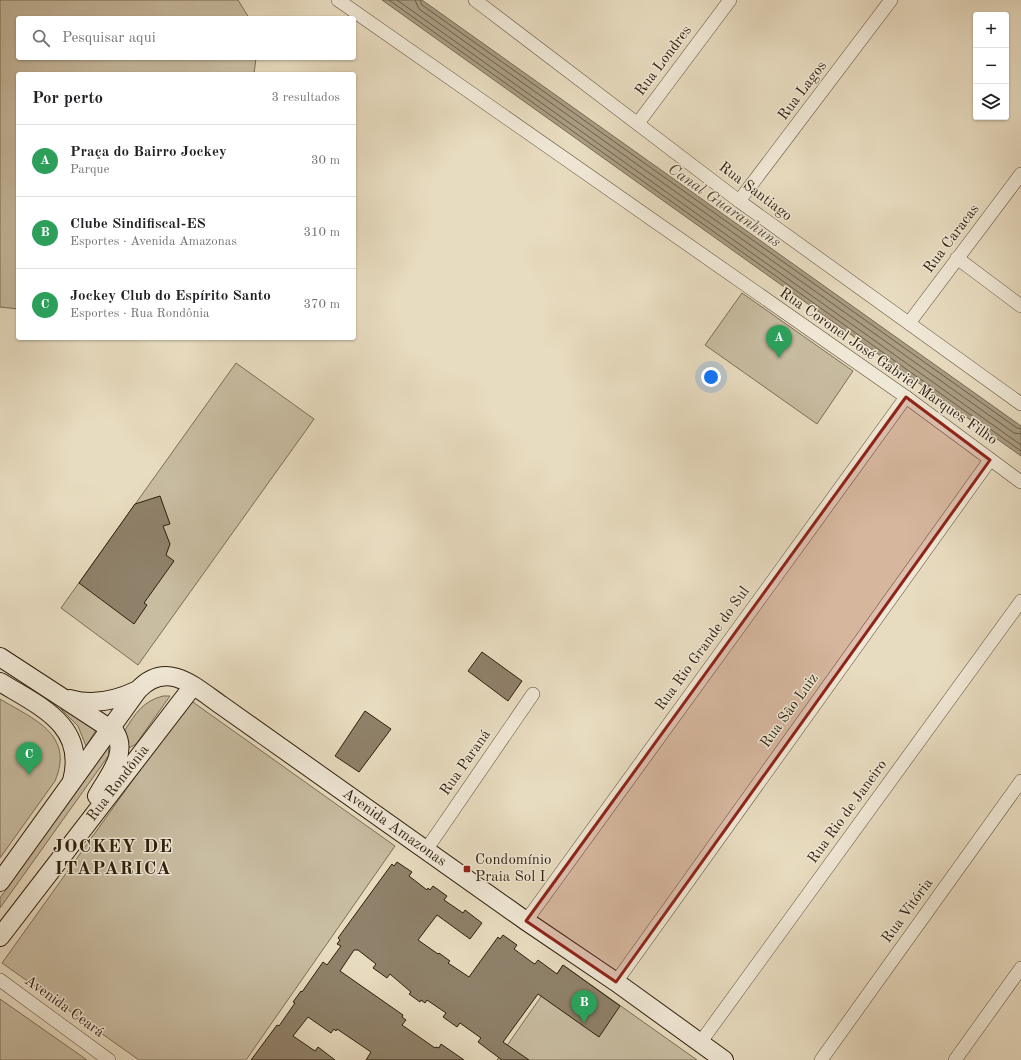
<!DOCTYPE html>
<html lang="pt">
<head>
<meta charset="utf-8">
<style>
  :root { --surface:#fff; --page:#f6f6f6; --text:#202124; --muted:#757577; --line:#e0e0e0; --accent:#d93025 }
  body { margin:0; font-family:"Old Standard TT",serif; background:var(--page); color:var(--text) }
  .controls { position:absolute; right:12px; top:12px; display:grid; overflow:hidden; border-radius:4px; box-shadow:0 1px 3px #0004 }
  .controls button { width:36px; height:36px; display:grid; place-items:center; padding:0; border:0; border-bottom:1px solid var(--line); background:var(--surface); color:var(--text); font:20px sans-serif }
  .you { position:absolute; left:711px; top:377px; width:14px; height:14px; margin:-10px; border:3px solid #fff; border-radius:50%; background:#1a73e8; box-shadow:0 0 0 6px #1a73e833 }
  .badge { display:grid; place-items:center; width:26px; height:26px; border-radius:50%; background:var(--accent); color:#fff; font-size:13px; font-weight:700 }
  .pin { position:absolute; translate:-50% -33px; filter:drop-shadow(0 1px 2px #0008) }
  .pin::after { content:''; position:absolute; top:21px; width:14px; height:12px; background:inherit; clip-path:polygon(0 0,100% 0,50% 100%) }
  .list { margin:0; padding:0; list-style:none }
  h2 { display:flex; justify-content:space-between; align-items:center; height:52px; margin:0; padding:0 16px; font-size:17px }
  h2 small { font-size:13px; font-weight:400; color:var(--muted) }
  .list li { display:grid; grid-template-columns:26px 1fr auto; gap:12px; align-items:center; box-sizing:border-box; height:72px; padding:0 16px; border-top:1px solid var(--line) }
  .list b { display:block; font-size:15px; white-space:nowrap }
  .list p { margin:0; font-size:13px; white-space:nowrap; color:var(--muted) }
  .list em { font-size:13px; font-style:normal; color:var(--muted) }
  .icon { flex:none; width:22px; height:22px; fill:none; stroke:currentColor; stroke-width:2; stroke-linecap:round; stroke-linejoin:round }
  .map { position:relative; flex:none; width:1021px; height:1060px; overflow:hidden }
  .search { position:absolute; background:var(--surface); box-shadow:0 1px 3px #0004; left:16px; top:16px; width:340px; height:44px; display:flex; align-items:center; gap:10px; box-sizing:border-box; padding:0 14px; border-radius:4px; color:var(--muted); font-size:15px }
  .panel { position:absolute; background:var(--surface); box-shadow:0 1px 3px #0004; left:16px; top:72px; width:340px; height:268px; border-radius:4px }
  .map>svg:first-child { display:block }
  .green { fill:#c8bca1; stroke:#7b6e56 }
  .water { fill:#a99c83; stroke:#786a53 }
  .lines { fill:none; stroke-linecap:round; stroke-linejoin:round }
  .shore { stroke:#6c5e48; stroke-width:1 }
  .building { fill:#8f816a; stroke:#2e1f0c }
  .street-casing { stroke:#5c4e39; stroke-width:14 }
  .secondary-casing { stroke:#2e1f0c; stroke-width:20 }
  .street { stroke:#f0e8d6; stroke-width:13 }
  .secondary { stroke:#f0e8d6; stroke-width:18 }
  .marked { fill:#8f2418; fill-opacity:0.2; stroke:#8f2418; stroke-width:3; stroke-linejoin:round }
  .poi-dot { fill:#8f2418; stroke:#f0e8d6; stroke-width:1.5 }
  .labels { text-anchor:middle; dominant-baseline:central; stroke-width:3; stroke-linejoin:round; paint-order:stroke }
  .street-label { font-size:15px; fill:#2e1f0c; stroke:#f0e8d6 }
  .poi-label { font-size:15px; fill:#2e1f0c; stroke:#f0e8d6; text-anchor:start }
  .water-label { font-size:16px; font-style:italic; fill:#594b36; stroke:#f0e8d6 }
  .district-label { font-size:19px; font-weight:bold; letter-spacing:1px; fill:#2e1f0c; stroke:#f0e8d6 }
</style>
</head>
<body>
<div class="map">
<svg width="1021" height="1060" viewBox="0 0 1021 1060">
  <rect width="100%" height="100%" fill="#e8dcc0"/>
  <filter id="stains"><feTurbulence type="fractalNoise" baseFrequency=".005" numOctaves="4"/><feColorMatrix values="0 0 0 0 .2 0 0 0 0 .09 0 0 0 0 .02 0 0 0 .5 -.17"/></filter>
  <radialGradient id="worn" r=".72"><stop offset=".6" stop-color="#630" stop-opacity="0"/><stop offset="1" stop-color="#630" stop-opacity=".3"/></radialGradient>
  <g class="green">
    <path d="M 0,0 L 238,0 L 249,18 L 18,18 L 18,58 L 256,58 L 254,74 L 18,74 L 18,309 L 0,307 Z"/>
    <path d="M 742,293 L 853,371 L 817,424 L 705,345 Z"/>
    <path d="M 236,363 L 314,419 L 138,665 L 61,608 Z"/>
    <path d="M 163,696 L 170,696 L 136,744 L 129,748 L 125,730 C 135,714 143,701 163,696 Z"/>
    <path d="M 0,699 C 33,719 75,734 55,781 L 0,858 Z"/>
    <path d="M 190,700 L 395,846 L 246,1060 L 139,1060 L 2,963 Z"/>
    <path d="M 63,705 L 98,727 L 86,746 L 78,726 L 61,709 Z"/>
    <path d="M 108,746 L 109,755 L 0,908 L 0,898 Z"/>
    <path d="M 563,965 L 697,1060 L 497,1060 Z"/>
    <path d="M 0,999 L 87,1060 L 0,1060 Z"/>
  </g>
  <path class="water" d="M 382,0 L 422,0 L 1021,426 L 1021,456 Z"/>
  <g class="lines">
    <g class="shore">
      <path d="M 389,0 L 1021,451"/>
      <path d="M 397,0 L 1021,445"/>
      <path d="M 415,0 L 419,9 L 1014,433 L 1021,434"/>
      <path d="M 420,0 L 422,5 L 1017,428 L 1021,429"/>
    </g>
  </g>
  <g class="building">
    <path d="M 160,496 L 170,524 L 163,526 L 170,544 L 166,555 L 174,561 L 144,603 L 147,605 L 134,624 L 79,583 L 135,504 Z"/>
    <path d="M 482,652 L 522,681 L 508,701 L 468,671 Z"/>
    <path d="M 365,711 L 391,729 L 359,772 L 335,756 Z"/>
    <path d="M 397,862 L 412,872 L 409,876 L 427,890 L 428,888 L 430,890 L 433,886 L 447,896 L 444,900 L 463,913 L 465,910 L 482,923 L 470,939 L 437,915 L 418,940 L 438,954 L 439,953 L 450,961 L 448,963 L 469,977 L 498,937 L 500,939 L 503,935 L 517,945 L 514,949 L 533,963 L 535,964 L 538,960 L 557,974 L 563,965 L 620,1006 L 599,1037 L 538,994 L 503,1042 L 529,1060 L 502,1060 L 478,1042 L 481,1038 L 460,1023 L 457,1027 L 443,1017 L 446,1013 L 427,1000 L 425,1003 L 421,1000 L 420,1002 L 409,994 L 411,992 L 390,974 L 387,978 L 373,968 L 376,964 L 358,950 L 354,950 L 340,971 L 403,1015 L 402,1017 L 406,1020 L 402,1025 L 435,1048 L 436,1047 L 439,1048 L 441,1044 L 464,1060 L 366,1060 L 371,1052 L 337,1029 L 336,1031 L 334,1029 L 331,1033 L 308,1017 L 293,1036 L 315,1051 L 318,1047 L 335,1060 L 251,1060 L 277,1025 L 279,1026 L 295,1003 L 293,1002 L 301,991 L 302,992 L 323,962 L 327,965 L 341,946 L 337,944 L 340,940 L 338,938 L 392,864 L 394,866 Z"/>
  </g>
  <g class="lines">
    <defs>
      <g id="street">
        <path d="M 338,0 L 906,397 L 1021,482"/>
        <path d="M 475,0 L 739,201 L 1021,404"/>
        <path d="M 638,123 L 730,0"/>
        <path d="M 739,201 L 891,0"/>
        <path d="M 957,258 L 1021,306"/>
        <path d="M 909,323 L 1021,174"/>
        <path d="M 426,850 L 533,694"/>
        <path d="M 526,921 L 906,397"/>
        <path d="M 0,980 L 109,1060"/>
        <path d="M 616,982 L 990,460"/>
        <path d="M 700,1043 L 1021,601"/>
        <path d="M 821,1060 L 1021,781"/>
        <path d="M 955,1060 L 1021,968"/>
      </g>
      <g id="secondary">
        <path d="M 0,657 L 115,732 C 129,754 107,777 97,796"/>
        <path d="M 0,682 C 39,706 87,725 72,781"/>
        <path d="M 70,699 C 93,706 117,700 138,690"/>
        <path id="s1" d="M 0,882 L 138,690 C 167,659 195,687 221,705 L 526,921 L 616,982 L 724,1060"/>
        <path id="s2" d="M 0,937 L 193,686"/>
      </g>
    </defs>
    <use href="#street" class="street-casing"/>
    <use href="#secondary" class="secondary-casing"/>
    <use href="#street" class="street"/>
    <use href="#secondary" class="secondary"/>
  </g>
  <path class="marked" d="M 906,397 L 990,460 L 616,982 L 526,921 Z"/>
  <rect class="poi-dot" x="463" y="865" width="8" height="8" rx="2"/>
  <g class="labels">
    <g class="street-label">
      <text transform="translate(664 61) rotate(-53)">Rua Londres</text>
      <text transform="translate(803 91) rotate(-53)">Rua Lagos</text>
      <text transform="translate(755 192) rotate(37)">Rua Santiago</text>
      <text transform="translate(952 239) rotate(-53)">Rua Caracas</text>
      <text transform="translate(888 367) rotate(35)">Rua Coronel José Gabriel Marques Filho</text>
      <text transform="translate(703 649) rotate(-54)">Rua Rio Grande do Sul</text>
      <text transform="translate(790 711) rotate(-54)">Rua São Luiz</text>
      <text transform="translate(466 763) rotate(-55)">Rua Paraná</text>
      <text stroke="none"><textPath href="#s2" startOffset="194">Rua Rondônia</textPath></text>
      <text transform="translate(848 812) rotate(-54)">Rua Rio de Janeiro</text>
      <text stroke="none"><textPath href="#s1" startOffset="544">Avenida Amazonas</textPath></text>
      <text transform="translate(908 911) rotate(-54)">Rua Vitória</text>
      <text transform="translate(64 1007) rotate(36)">Avenida Ceará</text>
    </g>
    <g class="poi-label">
      <text x="475" y="860">Condomínio<tspan x="475" dy="17">Praia Sol I</tspan></text>
    </g>
    <g class="water-label">
      <text transform="translate(724 206) rotate(35)">Canal Guaranhuns</text>
    </g>
    <g class="district-label">
      <text x="113" y="847">JOCKEY DE<tspan x="113" dy="22">ITAPARICA</tspan></text>
    </g>
  </g>
  <rect width="100%" height="100%" filter="url(#stains)"/>
  <rect width="100%" height="100%" fill="url(#worn)"/>
</svg>
<div class="controls">
<button>+</button>
<button>−</button>
<button><svg class="icon" aria-label="layers" viewBox="0 0 24 24"><path d="M12 4l9 5-9 5-9-5zM3 14l9 5 9-5"/></svg></button>
</div>
<div class="you"></div>
<div class="pin badge" style="left:779px;top:358px;background:#2e9e5b">A</div>
<div class="pin badge" style="left:584px;top:1023px;background:#2e9e5b">B</div>
<div class="pin badge" style="left:29px;top:775px;background:#2e9e5b">C</div>
<div class="search"><svg class="icon" aria-label="search" viewBox="0 0 24 24"><circle cx="10" cy="10" r="6"/><path d="M15 15l6 6"/></svg>Pesquisar aqui</div>
<section class="panel">
<h2>Por perto<small>3 resultados</small></h2>
<ul class="list">
<li><span class="badge" style="background:#2e9e5b">A</span><div><b>Praça do Bairro Jockey</b><p>Parque</p></div><em>30 m</em></li>
<li><span class="badge" style="background:#2e9e5b">B</span><div><b>Clube Sindifiscal-ES</b><p>Esportes · Avenida Amazonas</p></div><em>310 m</em></li>
<li><span class="badge" style="background:#2e9e5b">C</span><div><b>Jockey Club do Espírito Santo</b><p>Esportes · Rua Rondônia</p></div><em>370 m</em></li>
</ul>
</section>
</div>
</body>
</html>
